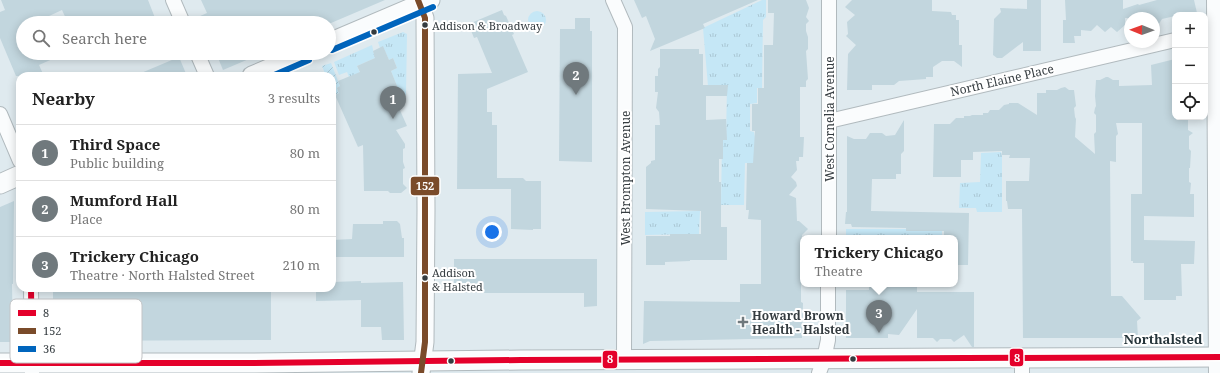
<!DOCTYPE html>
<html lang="en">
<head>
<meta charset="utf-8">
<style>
  :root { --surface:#fff; --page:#f6f6f6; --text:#222; --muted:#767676; --line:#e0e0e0; --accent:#70797d }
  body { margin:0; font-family:"Noto Serif",serif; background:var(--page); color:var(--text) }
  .controls { position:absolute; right:12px; top:12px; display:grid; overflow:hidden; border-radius:8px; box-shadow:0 2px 10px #0003 }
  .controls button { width:36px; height:36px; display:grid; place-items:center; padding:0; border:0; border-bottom:1px solid var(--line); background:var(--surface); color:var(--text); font:20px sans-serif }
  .compass { position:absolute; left:1124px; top:12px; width:36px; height:36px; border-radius:50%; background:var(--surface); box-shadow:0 2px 10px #0003; rotate:271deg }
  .you { position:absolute; left:492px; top:232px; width:14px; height:14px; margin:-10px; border:3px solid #fff; border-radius:50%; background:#1a73e8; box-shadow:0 0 0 6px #1a73e833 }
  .badge { display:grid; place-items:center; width:26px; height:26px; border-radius:50%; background:var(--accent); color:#fff; font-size:13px; font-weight:700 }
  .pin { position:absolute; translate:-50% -33px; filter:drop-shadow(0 1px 2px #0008) }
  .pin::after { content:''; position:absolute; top:21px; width:14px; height:12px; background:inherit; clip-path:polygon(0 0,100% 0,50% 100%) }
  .popup { position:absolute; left:800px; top:235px; width:158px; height:52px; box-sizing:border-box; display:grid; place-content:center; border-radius:8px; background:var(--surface); filter:drop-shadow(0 1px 3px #0005); font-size:13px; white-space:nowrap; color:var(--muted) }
  .popup b { font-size:15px; color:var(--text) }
  .popup::after { content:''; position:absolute; left:50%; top:100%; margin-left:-8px; border:8px solid transparent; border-top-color:var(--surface) }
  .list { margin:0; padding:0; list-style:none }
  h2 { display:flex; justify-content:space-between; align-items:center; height:52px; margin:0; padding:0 16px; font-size:17px }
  h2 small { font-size:13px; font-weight:400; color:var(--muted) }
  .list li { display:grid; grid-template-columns:26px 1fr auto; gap:12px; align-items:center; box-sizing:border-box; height:56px; padding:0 16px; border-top:1px solid var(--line) }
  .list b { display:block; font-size:15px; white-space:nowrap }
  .list p { margin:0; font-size:13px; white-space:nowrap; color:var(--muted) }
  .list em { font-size:13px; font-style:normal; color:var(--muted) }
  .icon { flex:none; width:22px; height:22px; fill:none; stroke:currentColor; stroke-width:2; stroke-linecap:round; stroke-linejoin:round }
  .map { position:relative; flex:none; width:1220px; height:373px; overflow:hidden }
  .search { position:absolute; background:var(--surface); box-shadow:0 2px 10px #0003; left:16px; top:16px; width:320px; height:44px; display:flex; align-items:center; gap:10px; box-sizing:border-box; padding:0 14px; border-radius:22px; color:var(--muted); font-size:15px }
  .panel { position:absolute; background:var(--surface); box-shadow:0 2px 10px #0003; left:16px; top:72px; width:320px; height:220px; border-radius:12px }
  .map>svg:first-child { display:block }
  .grass { fill:url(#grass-tufts) }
  .garden { fill:url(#garden-furrows) }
  .building { fill:#c2d6de }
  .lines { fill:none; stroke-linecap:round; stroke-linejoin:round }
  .minor-casing { stroke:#b1babe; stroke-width:16 }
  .tertiary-casing { stroke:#b1babe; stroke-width:19 }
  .secondary-casing { stroke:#b1babe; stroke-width:21 }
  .minor { stroke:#fafcfd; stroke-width:14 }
  .tertiary { stroke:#fafcfd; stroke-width:17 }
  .secondary { stroke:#fafcfd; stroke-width:19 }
  .bus-1-casing { stroke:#fff; stroke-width:9 }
  .bus-2-casing { stroke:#fff; stroke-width:9 }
  .bus-3-casing { stroke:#fff; stroke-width:9 }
  .bus-1 { stroke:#e4002b; stroke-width:6 }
  .bus-2 { stroke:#7a4b2a; stroke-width:6 }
  .bus-3 { stroke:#0065bd; stroke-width:6 }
  .bus-dot { fill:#353c40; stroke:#fff; stroke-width:1.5 }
  .poi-dot { fill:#70797d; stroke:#fff; stroke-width:1.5 }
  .labels { text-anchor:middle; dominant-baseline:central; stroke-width:4; stroke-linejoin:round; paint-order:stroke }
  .bus-label { font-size:11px; fill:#353c40; stroke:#fff; text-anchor:start }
  .street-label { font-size:12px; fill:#353c40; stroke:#fff }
  .poi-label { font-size:12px; font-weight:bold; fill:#353c40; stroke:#fff; text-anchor:start }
  .neighbourhood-label { font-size:13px; font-weight:bold; fill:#25343a; stroke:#fff }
  .key { fill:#fff; stroke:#c2c4c6; stroke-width:1 }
  .key-label { font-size:11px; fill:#353c40 }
  .line-badge { stroke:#fff; stroke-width:1.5 }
  .badge-label { font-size:11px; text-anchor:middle; font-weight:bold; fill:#fff }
</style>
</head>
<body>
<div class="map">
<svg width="1220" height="373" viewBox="0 0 1220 373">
  <defs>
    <pattern id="grass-tufts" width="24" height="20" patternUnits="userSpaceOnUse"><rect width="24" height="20" fill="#c5e7f6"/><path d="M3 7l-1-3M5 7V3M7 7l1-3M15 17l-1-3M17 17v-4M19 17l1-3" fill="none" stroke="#aac7d4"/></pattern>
    <pattern id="garden-furrows" width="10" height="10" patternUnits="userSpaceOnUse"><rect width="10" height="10" fill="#c5e7f6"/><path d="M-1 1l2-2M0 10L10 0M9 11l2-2" fill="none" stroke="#aac7d4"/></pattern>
  </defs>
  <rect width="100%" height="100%" fill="#dfeaef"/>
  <g class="grass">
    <path d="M 762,0 L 766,0 L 766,17 L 763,20 L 762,88 L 757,88 L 757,103 L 750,104 L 750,131 L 754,132 L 755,137 L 755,163 L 745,163 L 744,205 L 721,205 L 722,140 L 726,139 L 727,85 L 708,86 L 703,28 Z"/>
    <circle cx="537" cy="20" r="9"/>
    <path d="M 403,32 L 407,34 L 406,95 L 401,97 L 391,71 L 397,68 L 393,58 L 389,60 L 383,47 L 380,48 L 378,42 Z"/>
    <path d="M 372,45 L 375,58 L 357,66 L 362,77 L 349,77 L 347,72 L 339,75 L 334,62 Z"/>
    <path d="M 1001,152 L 1002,156 L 1002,212 L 977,212 L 976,208 L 959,208 L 960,183 L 980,182 L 981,153 Z"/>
    <path d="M 700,211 L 699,234 L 645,235 L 645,212 Z"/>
    <rect x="846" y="229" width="96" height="9"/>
  </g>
  <path class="garden" d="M 331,63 L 340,86 L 337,88 L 339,93 L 335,95 L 332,89 L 332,76 L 326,76 L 322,66 Z"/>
  <g class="building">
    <path d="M 1,0 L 148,0 L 157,23 L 68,23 L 62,10 L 34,23 L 23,23 L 23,53 L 66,53 L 39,65 L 44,76 L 16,76 L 0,38 L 0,12 L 5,10 Z"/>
    <path d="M 201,0 L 385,0 L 331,23 L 287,23 L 284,17 L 271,23 L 191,23 L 191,20 L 207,13 Z"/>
    <path d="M 634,0 L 758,0 L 703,24 L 705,28 L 650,51 L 655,39 L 646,16 L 642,18 Z"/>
    <path d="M 768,0 L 806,0 L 809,8 L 806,17 L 809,21 L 806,24 L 806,31 L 808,37 L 808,49 L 806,51 L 808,79 L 806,81 L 806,87 L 800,87 L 800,137 L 804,137 L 803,157 L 799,157 L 799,161 L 796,161 L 797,170 L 791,177 L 796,182 L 797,186 L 789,195 L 796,198 L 797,221 L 799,221 L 808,229 L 802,235 L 803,275 L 801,275 L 801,302 L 803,303 L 802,338 L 650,341 L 643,344 L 644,301 L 740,302 L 740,284 L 761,284 L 761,220 L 748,219 L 749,210 L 746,210 L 747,163 L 753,163 L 755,131 L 752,131 L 752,104 L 758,104 L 758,88 L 764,88 L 764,45 L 773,45 L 774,13 L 768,13 Z"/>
    <path d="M 852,0 L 932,0 L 932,11 L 951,12 L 952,15 L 956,15 L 956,20 L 959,20 L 959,45 L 962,45 L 962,67 L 954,61 L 942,61 L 933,67 L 933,77 L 926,77 L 926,79 L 913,80 L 899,81 L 894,85 L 872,85 L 872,90 L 847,90 L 848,54 L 856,45 L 846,36 L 848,34 L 847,22 L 855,15 L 845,7 Z"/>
    <path d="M 1027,0 L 1041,0 L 1041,51 L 1023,51 L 1023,42 L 1002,58 L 997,58 L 993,55 L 994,19 L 1001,12 L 1000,8 L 1027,9 Z"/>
    <path d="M 1065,0 L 1123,0 L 1123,9 L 1138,4 L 1139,5 L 1157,0 L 1194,0 L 1197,13 L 1175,15 L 1175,16 L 1162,19 L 1154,32 L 1154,18 L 1125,18 L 1125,25 L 1117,32 L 1111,27 L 1105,32 L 1097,25 L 1091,31 L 1081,30 L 1081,36 L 1074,36 L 1075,43 L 1063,43 L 1063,20 L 1066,20 Z"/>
    <path d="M 502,10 L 504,15 L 506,16 L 514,34 L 512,35 L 528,72 L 487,89 L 487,112 L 492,112 L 492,125 L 497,125 L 497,178 L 523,178 L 526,181 L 541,181 L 541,229 L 533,229 L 533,230 L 511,229 L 511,189 L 457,189 L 458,74 L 492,73 L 477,37 L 474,38 L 470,28 L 473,27 L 471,23 Z"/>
    <path d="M 575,18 L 590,18 L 590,31 L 592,31 L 592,162 L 559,161 L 560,29 L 575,29 Z"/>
    <path d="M 383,46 L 389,60 L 393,58 L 397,68 L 391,71 L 405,106 L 399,108 L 407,126 L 396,130 L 405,144 L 405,148 L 403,149 L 403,162 L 405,168 L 403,169 L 403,184 L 407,188 L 401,193 L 390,193 L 388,191 L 364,191 L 363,145 L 358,147 L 335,95 L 339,93 L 337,88 L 340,86 L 338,81 L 360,72 L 357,66 L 375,58 L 373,51 Z"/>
    <path d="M 660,49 L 699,49 L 699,54 L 703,54 L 703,85 L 728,85 L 727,96 L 706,96 L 706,120 L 726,119 L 727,140 L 723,140 L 723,159 L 719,159 L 719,182 L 721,182 L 721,227 L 727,227 L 727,260 L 690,260 L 690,261 L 665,262 L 665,265 L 646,265 L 646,236 L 670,236 L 670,234 L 701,234 L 701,211 L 646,209 L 646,167 L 651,163 L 651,161 L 655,160 L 655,125 L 660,125 L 659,112 L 656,108 L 658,92 L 655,92 L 655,76 L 658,76 L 658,69 L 660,67 Z"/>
    <path d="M 216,53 L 263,53 L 223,70 Z"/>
    <path d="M 179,57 L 187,76 L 134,76 Z"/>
    <path d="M 1175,59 L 1175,117 L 1188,117 L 1188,130 L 1193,133 L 1189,136 L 1189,149 L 1191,151 L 1190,168 L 1189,168 L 1189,182 L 1191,183 L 1190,194 L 1194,194 L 1194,217 L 1144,216 L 1144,240 L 1195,241 L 1194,264 L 1181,264 L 1182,296 L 1176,296 L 1176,300 L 1144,300 L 1144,263 L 1133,263 L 1133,261 L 1131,261 L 1131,194 L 1142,194 L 1142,123 L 1116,123 L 1118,134 L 1116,136 L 1116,162 L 1110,161 L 1111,296 L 1122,296 L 1141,318 L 1137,321 L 1138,338 L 1023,338 L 1022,209 L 1008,209 L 1007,201 L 1006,201 L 1006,181 L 1029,181 L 1030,158 L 1009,158 L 1010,155 L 1002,155 L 1002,151 L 973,152 L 973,160 L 961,160 L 961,177 L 933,177 L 934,124 L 950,124 L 956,118 L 964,118 L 964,116 L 970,116 L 972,115 L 983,115 L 983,113 L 988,113 L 990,110 L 999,110 L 1004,105 L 1009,104 L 1009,103 L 1018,103 L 1037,115 L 1037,93 L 1046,93 L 1046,90 L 1057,90 L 1061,88 L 1065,87 L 1069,90 L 1074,90 L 1076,106 L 1074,108 L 1075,117 L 1076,119 L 1075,137 L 1095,154 L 1094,134 L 1096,132 L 1096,115 L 1094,113 L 1095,108 L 1096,106 L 1095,96 L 1096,80 L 1100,80 L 1106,77 L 1108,77 L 1113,80 L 1119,80 L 1119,86 L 1152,85 L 1151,65 Z"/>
    <path d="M 904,120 L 904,151 L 901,154 L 901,174 L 896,174 L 896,179 L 872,179 L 871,211 L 969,213 L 968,265 L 955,265 L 955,238 L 944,238 L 944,231 L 906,231 L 906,228 L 852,227 L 851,224 L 845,224 L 846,212 L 847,212 L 847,136 L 854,139 L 866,139 L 870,133 L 882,133 L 886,136 L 895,135 Z"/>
    <path d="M 14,201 L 13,284 L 12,284 L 13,342 L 0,342 L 0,207 Z"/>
    <path d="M 383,221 L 397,221 L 400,224 L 402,238 L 404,238 L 404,257 L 332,257 L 332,240 L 352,239 L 353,224 L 383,224 Z"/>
    <path d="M 454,259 L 597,259 L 597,306 L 584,307 L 584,293 L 454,293 Z"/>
    <path d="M 361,281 L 361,283 L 403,282 L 404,340 L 382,340 L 381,327 L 361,327 L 361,300 L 316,301 L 316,288 L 332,288 L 332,282 Z"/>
    <path d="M 869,284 L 917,284 L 917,292 L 974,292 L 974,347 L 972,347 L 964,335 L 954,342 L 951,339 L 940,339 L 937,342 L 933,338 L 917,338 L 917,309 L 899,335 L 888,334 L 888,338 L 846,338 L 846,290 L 869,290 Z"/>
    <path d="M 53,288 L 271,288 L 271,340 L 53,341 Z"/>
  </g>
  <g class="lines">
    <defs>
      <g id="minor">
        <path d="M 173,0 L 183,23"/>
        <path d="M 613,0 L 625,27 L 624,359"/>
        <path d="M 1214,0 L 1216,373"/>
        <path d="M 197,53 L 207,76"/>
        <path d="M 0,114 L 20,161"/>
        <path d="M 829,121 L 1175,40"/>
        <path d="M 829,238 L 829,0"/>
        <path d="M 31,288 L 32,373"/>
        <path d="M 819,373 L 824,359 L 828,340 L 828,284"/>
        <path d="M 1022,373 L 1022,358"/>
      </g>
      <path id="tertiary" d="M 418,0 L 425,18 L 426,210 L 425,342 L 421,373"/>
      <g id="secondary">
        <path d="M 329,43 L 430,0"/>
        <path d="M 252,76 L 306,53"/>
        <path d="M 0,184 L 20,175"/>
        <path d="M 0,363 L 251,363 L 521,360 L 1220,357"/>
      </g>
    </defs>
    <use href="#minor" class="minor-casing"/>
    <use href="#tertiary" class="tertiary-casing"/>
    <use href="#secondary" class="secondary-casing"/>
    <use href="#minor" class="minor"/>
    <use href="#tertiary" class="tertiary"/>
    <use href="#secondary" class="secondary"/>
    <defs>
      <g id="bus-1">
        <path d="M 31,288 L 32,363"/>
        <path d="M 0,363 L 251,363 L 521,360 L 1220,357"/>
      </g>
      <path id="bus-2" d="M 418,0 L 425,18 L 425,342 L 421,373"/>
      <g id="bus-3">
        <path d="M 332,50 L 433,7"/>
        <path d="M 272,76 L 309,60"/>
      </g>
    </defs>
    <use href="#bus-1" class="bus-1-casing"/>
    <use href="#bus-2" class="bus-2-casing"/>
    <use href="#bus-3" class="bus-3-casing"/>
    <use href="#bus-1" class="bus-1"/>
    <use href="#bus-2" class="bus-2"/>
    <use href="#bus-3" class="bus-3"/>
  </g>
  <g class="bus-dot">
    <circle cx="425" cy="25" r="3.5"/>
    <circle cx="374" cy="32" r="3.5"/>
    <circle cx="425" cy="278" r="3.5"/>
    <circle cx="853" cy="359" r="3.5"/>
    <circle cx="451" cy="361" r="3.5"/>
  </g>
  <path class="poi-dot" d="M741 316h4v4h4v4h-4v4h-4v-4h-4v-4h4z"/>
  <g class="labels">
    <g class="bus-label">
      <text x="432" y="25">Addison &amp; Broadway</text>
      <text x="432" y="272">Addison<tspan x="432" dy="14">&amp; Halsted</tspan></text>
    </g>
    <g class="street-label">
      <text transform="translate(1002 80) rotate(-13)">North Elaine Place</text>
      <text transform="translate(829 119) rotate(-90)">West Cornelia Avenue</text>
      <text transform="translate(625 178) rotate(-90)">West Brompton Avenue</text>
    </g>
    <g class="poi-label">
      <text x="752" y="315">Howard Brown<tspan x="752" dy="14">Health - Halsted</tspan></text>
    </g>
    <g class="neighbourhood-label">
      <text x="1163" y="339">Northalsted</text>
    </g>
  </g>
  <rect x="10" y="299" width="132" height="64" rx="6" class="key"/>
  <rect x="18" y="310" width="18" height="6" fill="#e4002b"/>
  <rect x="18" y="328" width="18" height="6" fill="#7a4b2a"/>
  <rect x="18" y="346" width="18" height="6" fill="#0065bd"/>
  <g class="key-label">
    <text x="43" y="317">8</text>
    <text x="43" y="335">152</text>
    <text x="43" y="353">36</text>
  </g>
  <g class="line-badge">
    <rect x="410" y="176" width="30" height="20" rx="4" fill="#7a4b2a"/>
    <rect x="1009" y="348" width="15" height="19" rx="4" fill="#e4002b"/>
    <rect x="602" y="350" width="16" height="19" rx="4" fill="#e4002b"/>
  </g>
  <g class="badge-label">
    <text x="425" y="190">152</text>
    <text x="1017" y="362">8</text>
    <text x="610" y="363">8</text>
  </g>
</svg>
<div class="controls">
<button>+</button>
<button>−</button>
<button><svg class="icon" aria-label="locate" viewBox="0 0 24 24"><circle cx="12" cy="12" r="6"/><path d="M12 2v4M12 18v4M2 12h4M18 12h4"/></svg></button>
</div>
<svg class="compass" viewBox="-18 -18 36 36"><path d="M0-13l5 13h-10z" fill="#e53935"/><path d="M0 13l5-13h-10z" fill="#767676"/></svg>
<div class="you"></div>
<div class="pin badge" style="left:393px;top:119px">1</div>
<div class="pin badge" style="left:576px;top:95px">2</div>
<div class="pin badge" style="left:879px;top:333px">3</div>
<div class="popup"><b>Trickery Chicago</b>Theatre</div>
<div class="search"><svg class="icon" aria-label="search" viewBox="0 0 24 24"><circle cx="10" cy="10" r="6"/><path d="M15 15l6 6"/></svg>Search here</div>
<section class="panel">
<h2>Nearby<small>3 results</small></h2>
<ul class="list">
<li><span class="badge">1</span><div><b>Third Space</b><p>Public building</p></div><em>80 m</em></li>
<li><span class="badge">2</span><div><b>Mumford Hall</b><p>Place</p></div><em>80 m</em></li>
<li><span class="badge">3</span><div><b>Trickery Chicago</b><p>Theatre · North Halsted Street</p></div><em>210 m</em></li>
</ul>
</section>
</div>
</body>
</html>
